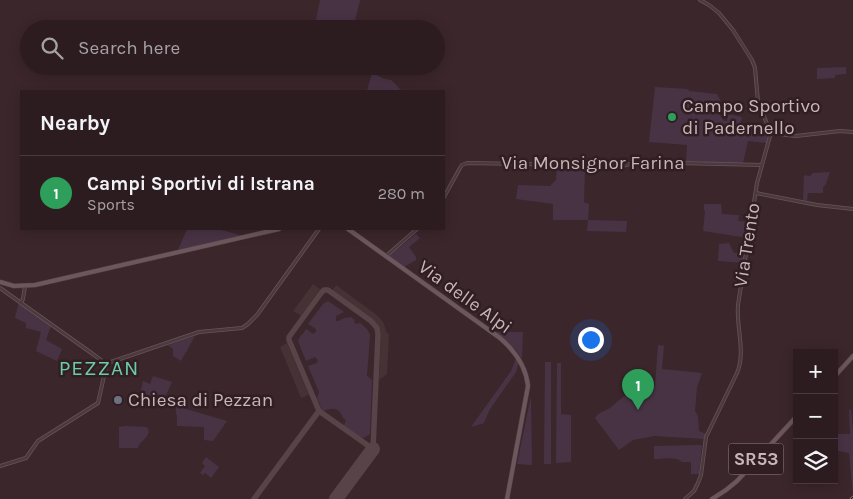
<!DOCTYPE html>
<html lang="en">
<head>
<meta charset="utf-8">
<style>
  :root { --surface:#2c1c20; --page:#342529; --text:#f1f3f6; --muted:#a6a1a5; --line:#483a3e; --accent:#8c9099 }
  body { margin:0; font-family:Karla,sans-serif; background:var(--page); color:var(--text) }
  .controls { position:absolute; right:15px; bottom:15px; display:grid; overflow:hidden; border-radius:0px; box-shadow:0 2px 12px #0003 }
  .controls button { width:45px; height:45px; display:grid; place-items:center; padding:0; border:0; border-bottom:1px solid var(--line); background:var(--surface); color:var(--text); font:25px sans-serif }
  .you { position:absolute; left:590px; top:339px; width:18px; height:18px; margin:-12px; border:4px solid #fff; border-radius:50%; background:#1a73e8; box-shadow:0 0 0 8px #1a73e833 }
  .badge { display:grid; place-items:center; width:32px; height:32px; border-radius:50%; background:var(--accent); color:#fff; font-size:16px; font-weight:700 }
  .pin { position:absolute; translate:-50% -41px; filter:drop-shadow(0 1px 2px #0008) }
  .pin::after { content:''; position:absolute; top:26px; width:18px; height:15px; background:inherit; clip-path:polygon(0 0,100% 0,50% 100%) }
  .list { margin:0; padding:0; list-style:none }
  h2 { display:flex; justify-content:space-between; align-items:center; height:65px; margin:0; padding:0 20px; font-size:21px }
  h2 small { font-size:16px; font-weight:400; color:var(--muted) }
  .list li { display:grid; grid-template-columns:32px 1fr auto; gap:15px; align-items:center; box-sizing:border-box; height:75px; padding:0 20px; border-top:1px solid var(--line) }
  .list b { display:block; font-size:19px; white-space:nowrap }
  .list p { margin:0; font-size:16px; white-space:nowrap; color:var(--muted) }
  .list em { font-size:16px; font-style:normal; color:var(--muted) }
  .icon { flex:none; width:28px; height:28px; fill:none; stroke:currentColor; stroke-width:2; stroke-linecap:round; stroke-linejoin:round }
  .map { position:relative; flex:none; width:853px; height:499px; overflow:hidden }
  .search { position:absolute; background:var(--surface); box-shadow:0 2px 12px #0003; left:20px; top:20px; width:425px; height:55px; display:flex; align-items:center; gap:12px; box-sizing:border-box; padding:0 18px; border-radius:28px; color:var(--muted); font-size:19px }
  .panel { position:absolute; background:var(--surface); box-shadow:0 2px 12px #0003; left:20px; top:90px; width:425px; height:140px; border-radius:0px }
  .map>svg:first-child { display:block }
  .airport { fill:#463135 }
  .green { fill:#483345 }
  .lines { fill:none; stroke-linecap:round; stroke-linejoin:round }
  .taxiway { stroke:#584348; stroke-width:5.5 }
  .runway { stroke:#584348; stroke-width:14 }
  .minor-casing { stroke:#675459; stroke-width:4 }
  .major-casing { stroke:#554247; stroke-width:5 }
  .minor { stroke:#4c393e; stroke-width:2.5 }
  .major { stroke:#6c575c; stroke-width:4 }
  .rail-casing { stroke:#756065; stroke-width:3 }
  .rail { stroke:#311e23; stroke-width:1; stroke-dasharray:4; stroke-linecap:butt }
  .leisure-dot { fill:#2e9e5b; stroke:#311e23; stroke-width:2 }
  .worship-dot { fill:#6b7280; stroke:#311e23; stroke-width:2 }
  .labels { text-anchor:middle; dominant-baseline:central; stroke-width:5; stroke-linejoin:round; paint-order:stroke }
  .shield { fill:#311e23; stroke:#9a888c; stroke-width:1 }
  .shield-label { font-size:18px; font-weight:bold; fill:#c7b5b9 }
  .poi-label { font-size:19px; fill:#c7b5b9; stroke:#311e23; text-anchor:start }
  .street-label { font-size:19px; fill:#c7b5b9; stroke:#311e23 }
  .quarter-label { font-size:21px; letter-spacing:1px; fill:#6bcca7; stroke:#311e23 }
</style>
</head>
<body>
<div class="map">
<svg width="853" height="499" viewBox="0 0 853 499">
  <rect width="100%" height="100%" fill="#3b262b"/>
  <g class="airport">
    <path d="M 313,284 L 320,289 L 301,316 L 293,311 Z"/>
    <path d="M 336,285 L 378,316 L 383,322 L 387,333 L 389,334 L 387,374 L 379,380 L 381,333 L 380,328 L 373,320 L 332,291 Z"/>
    <path d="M 287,343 L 309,395 L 301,398 L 280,347 Z"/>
  </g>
  <g class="green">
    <path d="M 320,0 L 360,0 L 353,29 L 314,29 Z"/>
    <path d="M 846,67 L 846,74 L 835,75 L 835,78 L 817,79 L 817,68 Z"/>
    <path d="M 372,73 L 385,79 L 391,80 L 402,91 L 367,91 Z"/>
    <path d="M 655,87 L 688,89 L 689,91 L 717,94 L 720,100 L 718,112 L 724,121 L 727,121 L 728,114 L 742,117 L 740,125 L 741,128 L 752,128 L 755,134 L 768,133 L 767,143 L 748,141 L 743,163 L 686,162 L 687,145 L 649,142 Z"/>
    <path d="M 557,166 L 585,166 L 584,202 L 589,204 L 588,220 L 627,221 L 626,232 L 587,231 L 588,220 L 553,220 L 553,204 L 516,199 L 518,185 L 550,186 L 556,180 Z"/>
    <path d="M 830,172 L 826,184 L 823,187 L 823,193 L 808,193 L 807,201 L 803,200 L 804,175 L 810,176 L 813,173 Z"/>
    <path d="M 704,204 L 721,204 L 722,214 L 739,215 L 738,221 L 750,222 L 748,238 L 703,231 L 705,211 L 704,210 Z"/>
    <path d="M 187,229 L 218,229 L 243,236 L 178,250 Z"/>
    <path d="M 416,234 L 420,238 L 409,247 L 416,257 L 416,260 L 404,267 L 389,256 Z"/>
    <path d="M 729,243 L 734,253 L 746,252 L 744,263 L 718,261 L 719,244 Z"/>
    <path d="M 19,301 L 38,315 L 51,326 L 46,340 L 62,349 L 57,361 L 36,351 L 41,332 L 26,328 L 26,323 L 15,318 Z"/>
    <path d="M 328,301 L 344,312 L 336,316 L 336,321 L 338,321 L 347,317 L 348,318 L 351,317 L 355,320 L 354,322 L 356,324 L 360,323 L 367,329 L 370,335 L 367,376 L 372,380 L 370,434 L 364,438 L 360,437 L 344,426 L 346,420 C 339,415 345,420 341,414 C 338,407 329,408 324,411 L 322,410 L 317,398 L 319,392 L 308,366 L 317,363 L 318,360 L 315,357 L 306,361 L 298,341 L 301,335 L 303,334 L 306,329 L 313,334 L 316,332 L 316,329 L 308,324 L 323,304 Z"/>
    <path d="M 493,332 L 523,332 L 522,359 L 516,350 Z"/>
    <path d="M 195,336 L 181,361 L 173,356 L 173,349 L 168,345 Z"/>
    <path d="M 658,345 L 664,346 L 662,369 L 702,373 L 697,387 L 695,411 L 698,416 L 699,431 L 706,434 L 705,439 L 654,436 L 633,440 L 619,450 L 595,418 L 598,414 L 610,408 L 636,386 L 655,386 Z"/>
    <path d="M 516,358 L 517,358 L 519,362 L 516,372 L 490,409 L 484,423 L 471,427 L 511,371 Z"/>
    <path d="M 545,362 L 551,362 L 551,464 L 544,464 Z"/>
    <path d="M 557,363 L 561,363 L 561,414 L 571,415 L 571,462 L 556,463 Z"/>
    <path d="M 153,376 L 172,382 L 165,397 L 154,393 L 152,397 L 140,393 L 143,381 L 150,384 Z"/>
    <path d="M 531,396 L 532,465 L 517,464 Z"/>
    <path d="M 176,406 L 227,421 L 213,441 L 204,440 L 204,427 L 177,426 L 177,415 L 176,414 Z"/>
    <path d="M 851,409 L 853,432 L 853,496 L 849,453 L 834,450 L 834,420 L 835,434 L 850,434 L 849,410 Z"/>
    <path d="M 125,426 L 147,427 L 149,431 C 148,433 148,435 147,436 C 144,441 139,442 138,448 L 120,448 L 119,447 L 119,427 Z"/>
    <path d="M 702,445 L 699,474 L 691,474 L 691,462 L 682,462 C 676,456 663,459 654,459 L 654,446 Z"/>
    <path d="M 206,457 L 219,467 L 211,478 L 205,473 L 203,475 L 200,473 L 205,466 L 202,463 Z"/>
  </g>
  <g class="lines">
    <g class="taxiway">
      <path d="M 319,411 L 289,340 L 289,337 L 321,293 L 324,290 L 328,290 L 371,321 L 377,328 L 378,334 L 373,449"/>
      <path d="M 254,499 L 319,411 L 373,449"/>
    </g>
    <path class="runway" d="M 336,499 L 373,449"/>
    <defs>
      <g id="minor">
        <path d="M 770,133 L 796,136 L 840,131 L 853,132"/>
        <path d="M 756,193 L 817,205 L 853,209"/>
        <path d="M 444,197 L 460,168 L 462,165 L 467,163 L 622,166 L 638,162 L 762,165"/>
        <path d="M 386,256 L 417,229"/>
        <path d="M 0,288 L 90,352 L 101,360 L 105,368"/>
        <path d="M 21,303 L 23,299 L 25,286"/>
        <path d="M 0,466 L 26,458 L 38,441 L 98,403 L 106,367 L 108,363 L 199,332 L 242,328 L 248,324 L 257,315 L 319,229"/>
        <path d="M 685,499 L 694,491 L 698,483 L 701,475 L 706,437 L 737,373 C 746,352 736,327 738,305 L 757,183 L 770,136 L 770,131 L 758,102 L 755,68 L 752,60 L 733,30 L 719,13 L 709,5 L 700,0"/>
      </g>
      <g id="major">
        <path d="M 348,229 L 500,338 C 515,351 526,366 528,386 L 507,499"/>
        <path d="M 0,282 L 14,286 L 35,285 L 279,229"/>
        <path d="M 834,377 L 853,356"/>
        <path d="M 712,499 L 726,490 L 737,481 L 797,416"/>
      </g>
    </defs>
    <use href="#minor" class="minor-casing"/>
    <use href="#major" class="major-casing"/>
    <use href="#minor" class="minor"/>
    <use href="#major" class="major"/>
    <defs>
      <path id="rail" d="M 851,499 L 853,497"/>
    </defs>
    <use href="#rail" class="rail-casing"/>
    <use href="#rail" class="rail"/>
  </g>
  <circle class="leisure-dot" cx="672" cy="117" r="5"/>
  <circle class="worship-dot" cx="118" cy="400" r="5"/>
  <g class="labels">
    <rect class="shield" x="728.5" y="443.5" width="55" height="31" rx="4"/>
    <g class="shield-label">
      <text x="756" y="459">SR53</text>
    </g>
    <g class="poi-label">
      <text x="682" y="106">Campo Sportivo<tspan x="682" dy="22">di Padernello</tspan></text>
      <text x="128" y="400">Chiesa di Pezzan</text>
    </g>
    <g class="street-label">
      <text x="593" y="163">Via Monsignor Farina</text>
      <text transform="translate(747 245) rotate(-81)">Via Trento</text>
      <text transform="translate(465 297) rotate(36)">Via delle Alpi</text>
    </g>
    <g class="quarter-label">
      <text x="99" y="368">PEZZAN</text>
    </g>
  </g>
</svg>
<div class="controls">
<button>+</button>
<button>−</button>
<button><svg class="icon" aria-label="layers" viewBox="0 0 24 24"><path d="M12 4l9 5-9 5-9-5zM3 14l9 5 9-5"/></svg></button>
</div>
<div class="you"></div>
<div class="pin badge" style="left:638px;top:410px;background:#2e9e5b">1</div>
<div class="search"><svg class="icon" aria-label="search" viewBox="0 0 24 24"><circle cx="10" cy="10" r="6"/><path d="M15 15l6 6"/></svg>Search here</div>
<section class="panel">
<h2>Nearby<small></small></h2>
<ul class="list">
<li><span class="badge" style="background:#2e9e5b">1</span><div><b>Campi Sportivi di Istrana</b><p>Sports</p></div><em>280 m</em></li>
</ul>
</section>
</div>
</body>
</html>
